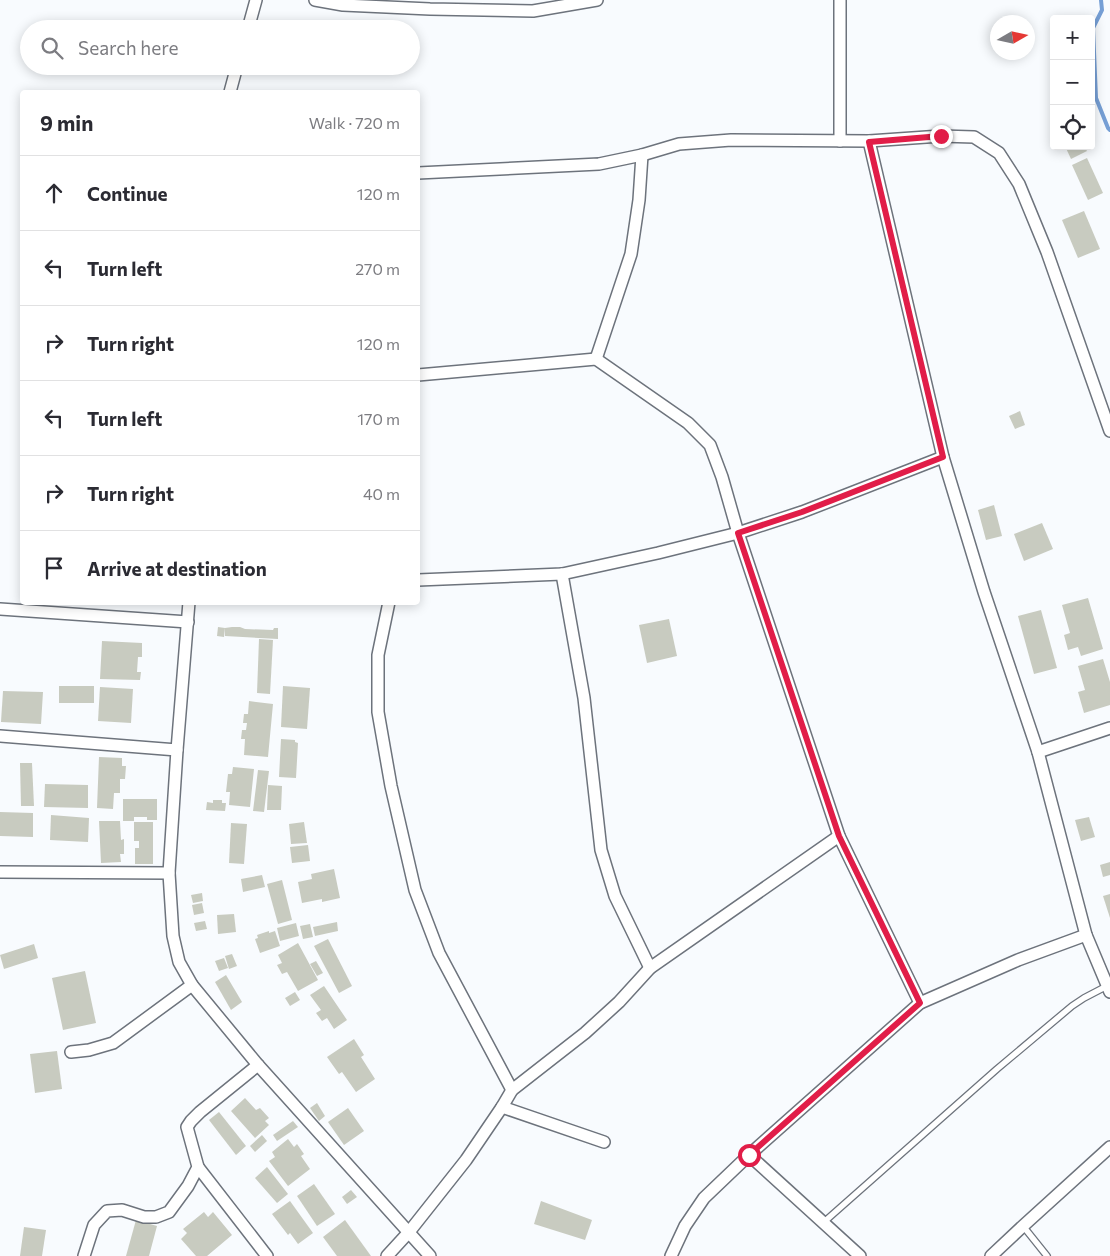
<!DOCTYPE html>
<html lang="en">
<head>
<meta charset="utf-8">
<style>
  :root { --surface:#fff; --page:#f7f7f7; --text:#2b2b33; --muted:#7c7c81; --line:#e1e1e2 }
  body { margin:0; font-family:Commissioner,sans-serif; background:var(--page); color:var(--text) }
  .controls { position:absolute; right:15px; top:15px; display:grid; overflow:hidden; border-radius:5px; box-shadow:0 2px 12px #0003 }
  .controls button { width:45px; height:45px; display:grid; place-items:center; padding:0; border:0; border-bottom:1px solid var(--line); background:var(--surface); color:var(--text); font:25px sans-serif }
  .compass { position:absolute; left:990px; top:15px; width:45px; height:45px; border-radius:50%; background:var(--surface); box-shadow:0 2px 12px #0003; rotate:81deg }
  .stop { position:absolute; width:15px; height:15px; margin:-11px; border:4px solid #e11d48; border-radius:50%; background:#fff }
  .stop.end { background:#e11d48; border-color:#fff; box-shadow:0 1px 5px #0008 }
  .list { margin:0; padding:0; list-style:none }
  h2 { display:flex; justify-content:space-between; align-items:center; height:65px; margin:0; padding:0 20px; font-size:21px }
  h2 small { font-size:16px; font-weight:400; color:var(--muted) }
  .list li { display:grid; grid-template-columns:32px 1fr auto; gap:15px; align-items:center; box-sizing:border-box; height:75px; padding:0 20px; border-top:1px solid var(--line) }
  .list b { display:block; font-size:19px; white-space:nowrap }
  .list em { font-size:16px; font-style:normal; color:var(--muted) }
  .icon { flex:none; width:28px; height:28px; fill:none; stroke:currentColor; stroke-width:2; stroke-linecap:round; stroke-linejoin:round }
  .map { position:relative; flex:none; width:1110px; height:1256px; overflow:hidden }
  .search { position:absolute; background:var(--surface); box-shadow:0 2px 12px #0003; left:20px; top:20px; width:400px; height:55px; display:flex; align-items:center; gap:12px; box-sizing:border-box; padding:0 18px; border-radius:28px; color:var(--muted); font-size:19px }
  .panel { position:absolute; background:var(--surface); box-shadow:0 2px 12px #0003; left:20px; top:90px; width:400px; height:515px; border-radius:5px }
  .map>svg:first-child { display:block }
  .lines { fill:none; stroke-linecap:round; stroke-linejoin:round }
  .stream { stroke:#769fd5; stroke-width:4 }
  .building { fill:#c8cbc0 }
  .service-casing { stroke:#6d737c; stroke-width:8 }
  .minor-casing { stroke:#6d737c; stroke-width:14 }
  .service { stroke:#fff; stroke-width:5.5 }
  .minor { stroke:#fff; stroke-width:11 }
  .route { stroke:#e11d48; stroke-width:6 }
</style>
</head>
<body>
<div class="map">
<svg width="1110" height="1256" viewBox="0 0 1110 1256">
  <rect width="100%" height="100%" fill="#f8fbfe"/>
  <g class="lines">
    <path class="stream" d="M 1101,0 L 1102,10 L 1093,28 L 1096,98 L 1108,128 L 1110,130"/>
  </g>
  <g class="building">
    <path d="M 1065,146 L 1084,146 L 1087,151 L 1071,159 Z"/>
    <path d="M 1087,158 L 1103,193 L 1088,200 L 1072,165 Z"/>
    <path d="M 1084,211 L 1100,249 L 1078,258 L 1062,220 Z"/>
    <path d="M 1020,411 L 1025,425 L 1015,429 L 1009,416 Z"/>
    <path d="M 994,505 L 1002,536 L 986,540 L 978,510 Z"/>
    <path d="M 1042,523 L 1053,549 L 1024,561 L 1014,534 Z"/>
    <path d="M 1088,598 L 1103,649 L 1081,656 L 1078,647 L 1068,650 L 1064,635 L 1070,633 L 1062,605 Z"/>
    <path d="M 1041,610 L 1057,668 L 1034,674 L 1018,616 Z"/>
    <path d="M 669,619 L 677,656 L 647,663 L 639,625 Z"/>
    <path d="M 218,627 L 225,628 L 224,637 L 217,636 Z"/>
    <path d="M 232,627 L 240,627 L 245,629 L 273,630 L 274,628 L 278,628 L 278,639 L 225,636 L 225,628 Z"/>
    <path d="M 259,639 L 273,640 L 270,694 L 257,693 Z"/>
    <path d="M 102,641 L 142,643 L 142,657 L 138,657 L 137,672 L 141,672 L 140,680 L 100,679 Z"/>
    <path d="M 1103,659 L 1110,682 L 1110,705 L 1084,713 L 1078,692 L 1085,690 L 1078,666 Z"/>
    <rect x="59" y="686" width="35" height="17"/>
    <path d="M 283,686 L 310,688 L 307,729 L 281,727 Z"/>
    <path d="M 100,687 L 133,689 L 131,723 L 98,721 Z"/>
    <path d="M 3,691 L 43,692 L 41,724 L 1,722 Z"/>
    <path d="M 249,701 L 273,704 L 268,757 L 244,755 L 245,739 L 241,739 L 242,730 L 246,730 L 247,723 L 243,723 L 244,714 L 248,714 Z"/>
    <path d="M 281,739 L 295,740 L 295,742 L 298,743 L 296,778 L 279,777 Z"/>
    <path d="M 99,757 L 122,758 L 122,766 L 126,766 L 125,779 L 120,779 L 120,793 L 114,793 L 113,809 L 97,808 Z"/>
    <path d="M 20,763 L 32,763 L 34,806 L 21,806 Z"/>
    <path d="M 233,767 L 254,769 L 250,807 L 229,805 L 230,792 L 226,792 L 228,774 L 232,774 Z"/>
    <path d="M 258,770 L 269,771 L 264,812 L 253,811 Z"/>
    <path d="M 45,784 L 88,785 L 88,808 L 44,807 Z"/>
    <path d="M 268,785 L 282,786 L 281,810 L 267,810 Z"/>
    <path d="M 123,799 L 157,799 L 157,820 L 147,820 L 147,817 L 134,817 L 134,821 L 123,821 Z"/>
    <path d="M 213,800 L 222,800 L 222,803 L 226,803 L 225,811 L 206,810 L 207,802 L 213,803 Z"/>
    <path d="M 0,812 L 33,813 L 33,837 L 0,836 Z"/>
    <path d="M 51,815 L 89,818 L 88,842 L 50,840 Z"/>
    <path d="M 1089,817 L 1095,837 L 1081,841 L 1075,820 Z"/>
    <path d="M 99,821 L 120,821 L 121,840 L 124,839 L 124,854 L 120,854 L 121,862 L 101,863 Z"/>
    <path d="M 134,822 L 153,822 L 153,864 L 135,864 L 135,848 L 139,848 L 139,841 L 134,841 Z"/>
    <path d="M 304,822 L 307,843 L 291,844 L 289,824 Z"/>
    <path d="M 231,823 L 247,824 L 244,864 L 229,863 Z"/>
    <path d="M 308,845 L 310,861 L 292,863 L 290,847 Z"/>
    <path d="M 1110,862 L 1110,875 L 1103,877 L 1100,865 Z"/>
    <path d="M 334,869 L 340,898 L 322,902 L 322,899 L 302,903 L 298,882 L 312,879 L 311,874 Z"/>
    <path d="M 262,875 L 265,887 L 243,892 L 241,879 Z"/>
    <path d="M 282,880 L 292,920 L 278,924 L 267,884 Z"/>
    <path d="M 202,893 L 203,901 L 193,903 L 191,895 Z"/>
    <path d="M 1110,894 L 1110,918 L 1103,896 Z"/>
    <path d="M 202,903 L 204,913 L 194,915 L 192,905 Z"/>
    <path d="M 234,914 L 236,932 L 218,934 L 217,915 Z"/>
    <path d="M 205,921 L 207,929 L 196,931 L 194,923 Z"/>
    <path d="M 337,922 L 338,931 L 315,936 L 313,927 Z"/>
    <path d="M 296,923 L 299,936 L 280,941 L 277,928 Z"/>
    <path d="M 310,924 L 313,937 L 303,939 L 300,926 Z"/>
    <path d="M 269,931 L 269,933 L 275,931 L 280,946 L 260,953 L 255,939 L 258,938 L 257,935 Z"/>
    <path d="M 328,939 L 352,986 L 339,993 L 314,946 Z"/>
    <path d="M 298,943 L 318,980 L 298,991 L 287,972 L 282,974 L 277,965 L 282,963 L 278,955 Z"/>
    <path d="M 34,944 L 38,958 L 4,969 L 0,955 Z"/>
    <path d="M 232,954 L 237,966 L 229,969 L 225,956 Z"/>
    <path d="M 224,958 L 228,968 L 219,971 L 215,961 Z"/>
    <path d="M 316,961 L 323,973 L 317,976 L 310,964 Z"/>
    <path d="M 85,971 L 96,1023 L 63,1030 L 52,978 Z"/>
    <path d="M 226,975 L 242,1002 L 231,1010 L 215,982 Z"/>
    <path d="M 324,986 L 347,1020 L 334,1029 L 327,1018 L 322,1021 L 316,1013 L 321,1010 L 310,995 Z"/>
    <path d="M 295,992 L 300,1000 L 290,1006 L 285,998 Z"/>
    <path d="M 354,1039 L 364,1055 L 361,1057 L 375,1079 L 356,1092 L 342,1072 L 339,1074 L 327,1057 Z"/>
    <path d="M 57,1051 L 62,1089 L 35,1093 L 30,1054 Z"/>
    <path d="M 245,1098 L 256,1110 L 260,1108 L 269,1118 L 265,1121 L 269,1125 L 255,1138 L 231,1111 Z"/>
    <path d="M 317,1103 L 325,1116 L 319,1121 L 310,1108 Z"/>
    <path d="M 348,1108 L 364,1131 L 344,1145 L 328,1122 Z"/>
    <path d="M 219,1112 L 246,1146 L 236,1155 L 209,1120 Z"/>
    <path d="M 293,1121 L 298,1127 L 277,1141 L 273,1135 Z"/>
    <path d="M 262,1135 L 267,1141 L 255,1152 L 250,1146 Z"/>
    <path d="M 288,1139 L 294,1147 L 297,1144 L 304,1154 L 301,1156 L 310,1169 L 288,1186 L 269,1161 L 275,1157 L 272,1152 Z"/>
    <path d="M 267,1167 L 288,1194 L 277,1203 L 255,1178 Z"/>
    <path d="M 314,1184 L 335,1214 L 317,1226 L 297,1196 Z"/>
    <path d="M 351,1190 L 357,1197 L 347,1204 L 342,1197 Z"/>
    <path d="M 290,1201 L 313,1233 L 298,1244 L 290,1233 L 288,1235 L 272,1214 Z"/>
    <path d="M 541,1201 L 592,1220 L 585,1240 L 534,1224 Z"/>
    <path d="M 204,1212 L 208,1217 L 213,1212 L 232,1235 L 207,1256 L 196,1256 L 181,1239 L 187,1233 L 183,1229 Z"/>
    <path d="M 136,1220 L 157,1226 L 149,1256 L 126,1256 Z"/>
    <path d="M 345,1220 L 371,1256 L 337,1256 L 323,1237 Z"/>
    <path d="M 24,1227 L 46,1230 L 42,1256 L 20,1256 Z"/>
  </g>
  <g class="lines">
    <defs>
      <g id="service">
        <path d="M 824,1222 L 997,1069 L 1072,1006 L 1084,998 L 1107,986"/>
        <path d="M 1023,1226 L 1047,1256"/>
      </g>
      <g id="minor">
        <path d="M 315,0 L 343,5 L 430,9 L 533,11 L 597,0"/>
        <path d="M 840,0 L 840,141"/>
        <path d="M 248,29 L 256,0"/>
        <path d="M 230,92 L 237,66"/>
        <path d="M 869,141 L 943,457 L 984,592 L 1038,752 L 1086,935 L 1110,992"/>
        <path d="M 418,173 L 599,164 L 642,155 L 679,144 L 731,140 L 869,141 L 941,136 L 974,137 L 999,153 L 1019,184 L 1047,252 L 1110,431"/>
        <path d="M 596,359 L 631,254 L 639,200 L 642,155"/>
        <path d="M 418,375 L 596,359 L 688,423 L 710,445 L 722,477 L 738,533 L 839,836 L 920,1003"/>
        <path d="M 562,574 L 584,698 L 601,850 L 615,896 L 650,968"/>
        <path d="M 418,580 L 562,574 L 658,553 L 738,533 L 802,512 L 943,457"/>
        <path d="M 189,602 L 177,750 L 169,873 L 173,936 L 179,962 L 192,985 L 258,1065 L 430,1256"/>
        <path d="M 389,602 L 378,655 L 378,712 L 391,786 L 415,890 L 439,953 L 512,1090"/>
        <path d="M 0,609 L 188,622"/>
        <path d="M 0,736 L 177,750"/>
        <path d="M 1038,752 L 1110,728"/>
        <path d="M 0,872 L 169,873"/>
        <path d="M 71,1052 L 89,1050 L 113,1043 L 192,985"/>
        <path d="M 502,1107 L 604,1142"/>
        <path d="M 749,1155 L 860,1256"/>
        <path d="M 198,1167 L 267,1256"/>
        <path d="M 84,1256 L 94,1225 L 107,1211 L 122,1210 L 144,1217 L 156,1217 L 169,1212 L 188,1186 L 198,1167 L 187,1127 L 191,1121 L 200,1112 L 258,1065"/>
        <path d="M 387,1256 L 409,1232 L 466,1160 L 502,1107 L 512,1090 L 585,1033 L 619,1002 L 650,968 L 839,836"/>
        <path d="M 671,1256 L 685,1226 L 704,1198 L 749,1155 L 920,1003 L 1018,960 L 1086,935"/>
        <path d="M 991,1256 L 1023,1226 L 1110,1147"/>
      </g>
    </defs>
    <use href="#service" class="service-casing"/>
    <use href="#minor" class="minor-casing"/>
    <use href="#service" class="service"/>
    <use href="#minor" class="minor"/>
  </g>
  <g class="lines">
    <path class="route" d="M 749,1155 L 920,1003 L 839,836 L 738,533 L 802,512 L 943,457 L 869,142 L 941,136"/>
  </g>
</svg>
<div class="controls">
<button>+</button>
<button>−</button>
<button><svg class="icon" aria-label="locate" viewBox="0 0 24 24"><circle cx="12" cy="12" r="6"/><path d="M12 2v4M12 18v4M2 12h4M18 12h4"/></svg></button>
</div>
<svg class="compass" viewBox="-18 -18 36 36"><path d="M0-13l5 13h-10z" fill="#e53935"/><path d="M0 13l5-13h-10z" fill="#7c7c81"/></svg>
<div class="stop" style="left:749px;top:1155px"></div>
<div class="stop end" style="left:941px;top:136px"></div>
<div class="search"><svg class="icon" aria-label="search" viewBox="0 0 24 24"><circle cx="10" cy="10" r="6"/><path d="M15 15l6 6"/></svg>Search here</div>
<section class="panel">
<h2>9 min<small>Walk · 720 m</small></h2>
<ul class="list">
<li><svg class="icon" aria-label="ahead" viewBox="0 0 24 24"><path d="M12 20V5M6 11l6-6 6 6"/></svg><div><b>Continue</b></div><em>120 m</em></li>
<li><svg class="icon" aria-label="left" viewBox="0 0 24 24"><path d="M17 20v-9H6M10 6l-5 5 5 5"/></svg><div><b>Turn left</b></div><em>270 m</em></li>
<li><svg class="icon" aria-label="right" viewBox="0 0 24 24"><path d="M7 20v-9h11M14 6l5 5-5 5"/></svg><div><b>Turn right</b></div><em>120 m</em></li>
<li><svg class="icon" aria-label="left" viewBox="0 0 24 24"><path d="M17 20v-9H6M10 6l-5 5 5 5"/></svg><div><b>Turn left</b></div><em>170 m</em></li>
<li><svg class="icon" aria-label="right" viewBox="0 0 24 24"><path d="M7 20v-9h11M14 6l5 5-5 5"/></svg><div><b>Turn right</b></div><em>40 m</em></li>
<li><svg class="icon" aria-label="arrive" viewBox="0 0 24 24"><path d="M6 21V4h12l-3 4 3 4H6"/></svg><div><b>Arrive at destination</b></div></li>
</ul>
</section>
</div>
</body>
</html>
